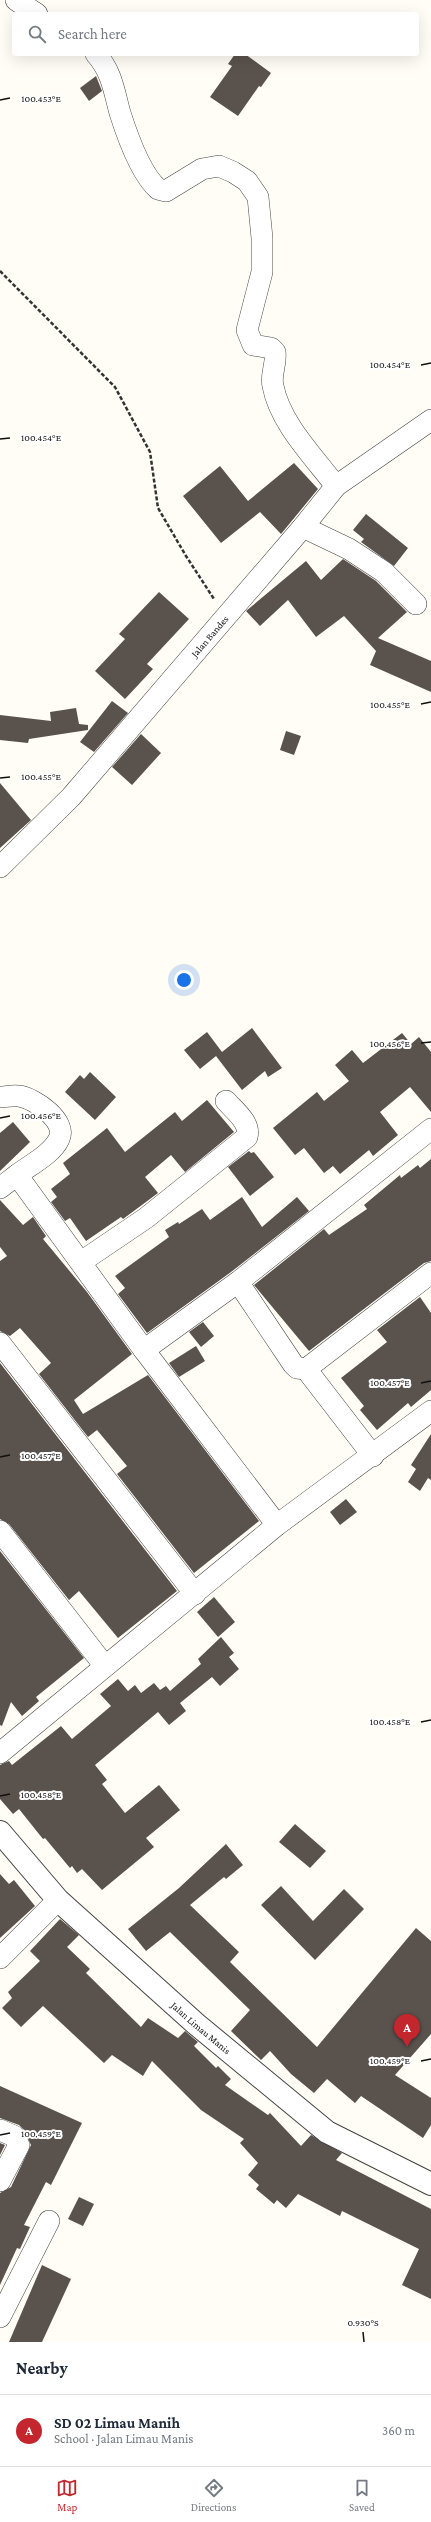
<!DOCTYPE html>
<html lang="en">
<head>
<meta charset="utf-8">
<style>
  :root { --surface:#fff; --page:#f2f2f3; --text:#1f2937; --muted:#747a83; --line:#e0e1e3; --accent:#c4262e }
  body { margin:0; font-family:"Crimson Pro",serif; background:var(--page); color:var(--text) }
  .you { position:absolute; left:184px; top:980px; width:14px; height:14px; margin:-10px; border:3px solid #fff; border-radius:50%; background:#1a73e8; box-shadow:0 0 0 6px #1a73e833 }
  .badge { display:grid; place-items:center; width:26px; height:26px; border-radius:50%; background:var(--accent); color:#fff; font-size:13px; font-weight:700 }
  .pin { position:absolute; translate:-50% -33px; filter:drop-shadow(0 1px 2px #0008) }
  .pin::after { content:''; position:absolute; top:21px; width:14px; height:12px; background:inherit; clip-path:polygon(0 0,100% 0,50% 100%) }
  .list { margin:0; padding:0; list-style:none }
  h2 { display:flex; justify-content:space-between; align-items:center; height:52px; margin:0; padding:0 16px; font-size:17px }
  h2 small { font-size:13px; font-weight:400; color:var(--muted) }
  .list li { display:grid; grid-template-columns:26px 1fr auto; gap:12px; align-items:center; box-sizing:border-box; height:72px; padding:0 16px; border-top:1px solid var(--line) }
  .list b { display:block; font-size:15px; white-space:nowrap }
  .list p { margin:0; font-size:13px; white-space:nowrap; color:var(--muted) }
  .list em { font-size:13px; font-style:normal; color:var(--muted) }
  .icon { flex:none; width:22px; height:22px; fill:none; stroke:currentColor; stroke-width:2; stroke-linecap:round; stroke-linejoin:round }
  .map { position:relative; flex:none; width:431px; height:2342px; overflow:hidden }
  .search { position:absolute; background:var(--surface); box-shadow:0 4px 16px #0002; left:12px; right:12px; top:12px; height:44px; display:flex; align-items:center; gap:10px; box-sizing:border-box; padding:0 14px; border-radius:4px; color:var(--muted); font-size:15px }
  .sheet { height:124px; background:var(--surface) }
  nav { display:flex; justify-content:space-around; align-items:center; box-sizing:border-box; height:56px; border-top:1px solid var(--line); background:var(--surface); font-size:11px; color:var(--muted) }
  nav a { display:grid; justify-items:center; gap:2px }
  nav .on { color:var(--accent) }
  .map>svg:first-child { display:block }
  .building { fill:#5a524d }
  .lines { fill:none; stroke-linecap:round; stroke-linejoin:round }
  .minor-casing { stroke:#444; stroke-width:22 }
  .tertiary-casing { stroke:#444; stroke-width:24 }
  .path { stroke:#333; stroke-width:2.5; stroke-dasharray:4 2; stroke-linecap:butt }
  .minor { stroke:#fff; stroke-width:21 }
  .tertiary { stroke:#fff; stroke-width:22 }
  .ticks { fill:none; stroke:#111; stroke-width:1.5 }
  .labels { text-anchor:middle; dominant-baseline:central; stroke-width:4; stroke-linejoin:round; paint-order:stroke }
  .street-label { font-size:10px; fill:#111; stroke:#fff }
  .ticks-label { font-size:10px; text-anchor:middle; fill:#111; stroke:#fff; stroke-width:4; stroke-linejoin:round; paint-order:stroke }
</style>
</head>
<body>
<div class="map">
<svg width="431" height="2342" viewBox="0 0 431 2342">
  <rect width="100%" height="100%" fill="#fffdf5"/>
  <g class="building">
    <path d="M 235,54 L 245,54 L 271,73 L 261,87 L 259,86 L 238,116 L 210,97 L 232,66 L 228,64 Z"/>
    <path d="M 96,76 L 102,91 L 89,101 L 80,88 Z"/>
    <path d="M 294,463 L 318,489 L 281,534 L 260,512 L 221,543 L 183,496 L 220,466 L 248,501 Z"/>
    <path d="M 366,514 L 408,548 L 394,566 L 361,542 L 364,539 L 353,530 Z"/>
    <path d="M 343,559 L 376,581 L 407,612 L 378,638 L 431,661 L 431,692 L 370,665 L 376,651 L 344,616 L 316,637 L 288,600 L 260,626 L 246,611 L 306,561 L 321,580 Z"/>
    <path d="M 159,592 L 189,619 L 147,664 L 153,669 L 125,699 L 95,671 L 125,639 L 119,634 Z"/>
    <path d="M 112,701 L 128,713 L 94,752 L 80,742 Z"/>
    <path d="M 76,708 L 79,724 L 88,725 L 88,730 L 29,739 L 28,743 L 0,740 L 0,715 L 51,721 L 50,712 Z"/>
    <path d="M 286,731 L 301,736 L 294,755 L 280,750 Z"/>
    <path d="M 141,734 L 161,753 L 132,785 L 112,767 Z"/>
    <path d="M 0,783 L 31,820 L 0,848 Z"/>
    <path d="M 252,1028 L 282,1068 L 268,1077 L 265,1071 L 242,1090 L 216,1056 L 200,1069 L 184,1050 L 207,1032 L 222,1052 Z"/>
    <path d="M 402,1033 L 411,1044 L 419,1037 L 431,1052 L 431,1112 L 410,1087 L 380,1112 L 398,1135 L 373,1156 L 369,1150 L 340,1174 L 333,1166 L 324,1173 L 304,1148 L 295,1155 L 273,1128 L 317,1092 L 324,1101 L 349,1081 L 335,1065 L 352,1050 L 363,1063 Z"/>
    <path d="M 90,1072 L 116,1097 L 95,1120 L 65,1092 L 80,1075 L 84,1079 Z"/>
    <path d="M 207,1100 L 234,1132 L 185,1172 L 171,1155 L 145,1177 L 158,1193 L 123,1219 L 121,1217 L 86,1241 L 70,1218 L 65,1221 L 51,1202 L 57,1197 L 51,1189 L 70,1174 L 63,1163 L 107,1128 L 125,1152 L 175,1112 L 182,1121 Z"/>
    <path d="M 13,1122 L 30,1142 L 0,1171 L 0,1133 Z"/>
    <path d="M 249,1151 L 251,1153 L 254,1152 L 274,1177 L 250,1196 L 228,1167 Z"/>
    <path d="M 431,1159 L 431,1261 L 424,1263 L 309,1351 L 254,1285 L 324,1229 L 329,1235 L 367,1209 L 364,1205 L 400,1175 L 401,1178 L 418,1165 L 420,1168 Z"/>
    <path d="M 242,1197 L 262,1227 L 297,1197 L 309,1211 L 231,1272 L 147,1333 L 118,1294 L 125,1288 L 115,1276 L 169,1237 L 165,1230 L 178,1222 L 179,1224 L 202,1209 L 210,1220 Z"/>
    <path d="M 0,1200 L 23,1225 L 33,1217 L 46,1236 L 43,1239 L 87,1292 L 132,1354 L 74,1400 L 83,1414 L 148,1375 L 259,1521 L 194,1573 L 117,1474 L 127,1466 L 97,1430 L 88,1437 L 39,1374 L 51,1363 L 20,1328 L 10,1336 L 0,1331 L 0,1261 L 7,1256 L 0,1247 Z"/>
    <path d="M 420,1297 L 431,1313 L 431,1390 L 411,1407 L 408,1403 L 377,1430 L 360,1410 L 364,1406 L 341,1378 L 387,1342 L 377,1330 Z"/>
    <path d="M 203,1322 L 214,1336 L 201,1347 L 189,1332 Z"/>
    <path d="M 196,1346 L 205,1361 L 179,1377 L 169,1363 Z"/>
    <path d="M 0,1363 L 177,1591 L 118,1638 L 79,1591 L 69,1600 L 9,1524 L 0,1519 Z"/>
    <path d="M 431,1434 L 431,1480 L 428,1478 L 420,1491 L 408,1482 L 416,1469 L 411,1465 Z"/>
    <path d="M 346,1499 L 357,1512 L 340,1525 L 330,1512 Z"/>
    <path d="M 0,1551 L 84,1658 L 36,1697 L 39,1701 L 22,1716 L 11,1702 L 2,1726 L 0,1725 Z"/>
    <path d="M 214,1597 L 235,1622 L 218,1637 L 197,1612 Z"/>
    <path d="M 221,1637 L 234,1653 L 229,1657 L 239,1669 L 220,1686 L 212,1677 L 180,1703 L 186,1711 L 169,1725 L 158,1712 L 95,1765 L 107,1780 L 102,1784 L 125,1813 L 159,1785 L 180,1810 L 146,1838 L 154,1847 L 102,1890 L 82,1869 L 77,1873 L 72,1866 L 70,1868 L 45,1838 L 43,1839 L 19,1809 L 13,1814 L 0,1799 L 0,1765 L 9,1761 L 12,1765 L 61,1726 L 72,1739 L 111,1706 L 100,1694 L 118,1679 L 128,1691 L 135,1685 L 141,1693 L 154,1683 L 160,1690 L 166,1686 L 170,1691 L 201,1664 L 198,1659 Z"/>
    <path d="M 295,1824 L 326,1851 L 310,1868 L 279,1842 Z"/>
    <path d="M 226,1844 L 243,1865 L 226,1879 L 224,1877 L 190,1905 L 239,1952 L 230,1962 L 317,2047 L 416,1928 L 431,1941 L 431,2034 L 395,2075 L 431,2098 L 431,2125 L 423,2138 L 361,2096 L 355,2103 L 327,2079 L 314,2093 L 291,2074 L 270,2051 L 261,2060 L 231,2031 L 250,2010 L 170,1932 L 146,1951 L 128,1929 L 179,1888 Z"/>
    <path d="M 0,1874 L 9,1884 L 14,1880 L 35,1906 L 0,1938 Z"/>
    <path d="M 281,1886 L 313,1921 L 344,1889 L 364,1909 L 315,1960 L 261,1905 Z"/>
    <path d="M 60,1919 L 79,1935 L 67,1947 L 90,1969 L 86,1973 L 141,2027 L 148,2018 L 178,2038 L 185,2031 L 198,2042 L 194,2046 L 216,2068 L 218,2066 L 231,2079 L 225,2085 L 268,2115 L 270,2113 L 301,2146 L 311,2135 L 342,2153 L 336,2160 L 431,2209 L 431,2299 L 402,2285 L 419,2249 L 342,2211 L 340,2216 L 298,2194 L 286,2208 L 277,2200 L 274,2204 L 256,2189 L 259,2185 L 248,2175 L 258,2163 L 240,2143 L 244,2139 L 201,2110 L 152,2061 L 143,2076 L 112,2055 L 104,2063 L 43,2006 L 21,2027 L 2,2008 L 12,1998 L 8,1992 L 40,1961 L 30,1951 Z"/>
    <path d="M 0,2086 L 82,2123 L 51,2185 L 46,2182 L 24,2225 L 30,2227 L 20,2249 L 17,2248 L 0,2285 L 0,2193 L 11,2187 L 31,2145 L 24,2130 L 19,2125 L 0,2118 Z"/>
    <path d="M 0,2143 L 5,2145 L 0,2155 Z"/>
    <path d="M 79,2197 L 94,2204 L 83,2226 L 68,2219 Z"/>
    <path d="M 42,2265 L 71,2279 L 42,2342 L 9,2342 Z"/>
  </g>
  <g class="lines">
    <defs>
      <g id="minor">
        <path d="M 16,0 L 37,14"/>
        <path d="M 96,54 C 112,72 114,91 120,113 C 127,135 141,174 158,189 L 166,191 L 202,169 L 219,166 L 233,172 L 247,181 L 258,197 L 262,238 L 262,272 L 247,330 L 253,345 L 271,348 L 275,352 C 277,363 270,375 273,386 C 280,423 313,456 336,486"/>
        <path d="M 303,527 L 349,549 L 384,572 L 416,604"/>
        <path id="s1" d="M 0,867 L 71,797 L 303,527 L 336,486 L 431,420"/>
        <path d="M 0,1097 C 6,1097 13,1095 19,1096 C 34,1098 68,1121 59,1139 C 52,1154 30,1165 17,1175 L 144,1350"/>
        <path d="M 0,1188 L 17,1175"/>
        <path d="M 81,1262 L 146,1218 L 247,1137 C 251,1123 235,1111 226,1101"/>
        <path d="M 238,1282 L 293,1364 L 297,1368 L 306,1369 L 431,1273"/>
        <path d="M 0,1343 L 195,1594"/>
        <path d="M 306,1369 L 373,1456"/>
        <path d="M 277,1525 L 144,1350 L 238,1282 L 431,1129"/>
        <path d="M 0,1531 L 104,1665"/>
        <path d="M 0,1753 L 277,1525 L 431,1411"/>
        <path d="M 0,1958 L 58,1900"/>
        <path d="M 0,2130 L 14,2136 L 19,2145 L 0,2181"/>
        <path d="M 0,2317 L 49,2221"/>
      </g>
      <g id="tertiary">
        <path id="s2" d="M 0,1832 L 58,1900 L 196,2024 L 327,2132 L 431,2184"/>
      </g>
    </defs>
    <use href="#minor" class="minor-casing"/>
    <use href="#tertiary" class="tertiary-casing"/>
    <path class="path" d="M 0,271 L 115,387 L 150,452 L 158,508 L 186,556 L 214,599"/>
    <use href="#minor" class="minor"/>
    <use href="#tertiary" class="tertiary"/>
  </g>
  <path class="ticks" d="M 0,100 L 10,98M 421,365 L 431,363M 0,439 L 10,438M 421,704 L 431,702M 0,778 L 10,777M 421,1043 L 431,1042M 0,1118 L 10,1116M 421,1383 L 431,1381M 0,1457 L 10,1455M 421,1722 L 431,1720M 0,1796 L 10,1794M 421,2061 L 431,2059M 0,2135 L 10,2133M 363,2332 L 364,2342"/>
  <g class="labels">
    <g class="street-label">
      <text stroke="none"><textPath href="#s1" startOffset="312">Jalan Bandes</textPath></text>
      <text stroke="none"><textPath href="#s2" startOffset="281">Jalan Limau Manis</textPath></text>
    </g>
  </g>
  <g class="ticks-label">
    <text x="41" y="102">100.453°E</text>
    <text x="390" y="368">100.454°E</text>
    <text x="41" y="441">100.454°E</text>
    <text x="390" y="708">100.455°E</text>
    <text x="41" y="780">100.455°E</text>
    <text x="390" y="1047">100.456°E</text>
    <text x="41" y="1119">100.456°E</text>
    <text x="390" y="1386">100.457°E</text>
    <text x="41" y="1459">100.457°E</text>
    <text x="390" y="1725">100.458°E</text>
    <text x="41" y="1798">100.458°E</text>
    <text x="390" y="2064">100.459°E</text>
    <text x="41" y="2137">100.459°E</text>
    <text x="363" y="2326">0.930°S</text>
  </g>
</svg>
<div class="you"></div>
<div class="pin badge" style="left:407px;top:2047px">A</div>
<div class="search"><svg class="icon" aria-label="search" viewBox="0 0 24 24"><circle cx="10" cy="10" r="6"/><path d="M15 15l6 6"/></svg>Search here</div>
</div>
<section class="sheet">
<h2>Nearby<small></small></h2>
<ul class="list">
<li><span class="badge">A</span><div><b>SD 02 Limau Manih</b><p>School · Jalan Limau Manis</p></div><em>360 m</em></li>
</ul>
</section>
<nav>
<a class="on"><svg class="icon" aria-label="map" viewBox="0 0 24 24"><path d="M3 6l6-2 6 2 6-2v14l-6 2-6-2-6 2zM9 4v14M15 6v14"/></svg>Map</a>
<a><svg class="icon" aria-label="directions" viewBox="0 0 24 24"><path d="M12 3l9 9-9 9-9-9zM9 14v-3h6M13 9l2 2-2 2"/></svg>Directions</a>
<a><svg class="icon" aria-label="saved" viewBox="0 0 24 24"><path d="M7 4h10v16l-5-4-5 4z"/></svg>Saved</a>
</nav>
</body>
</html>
